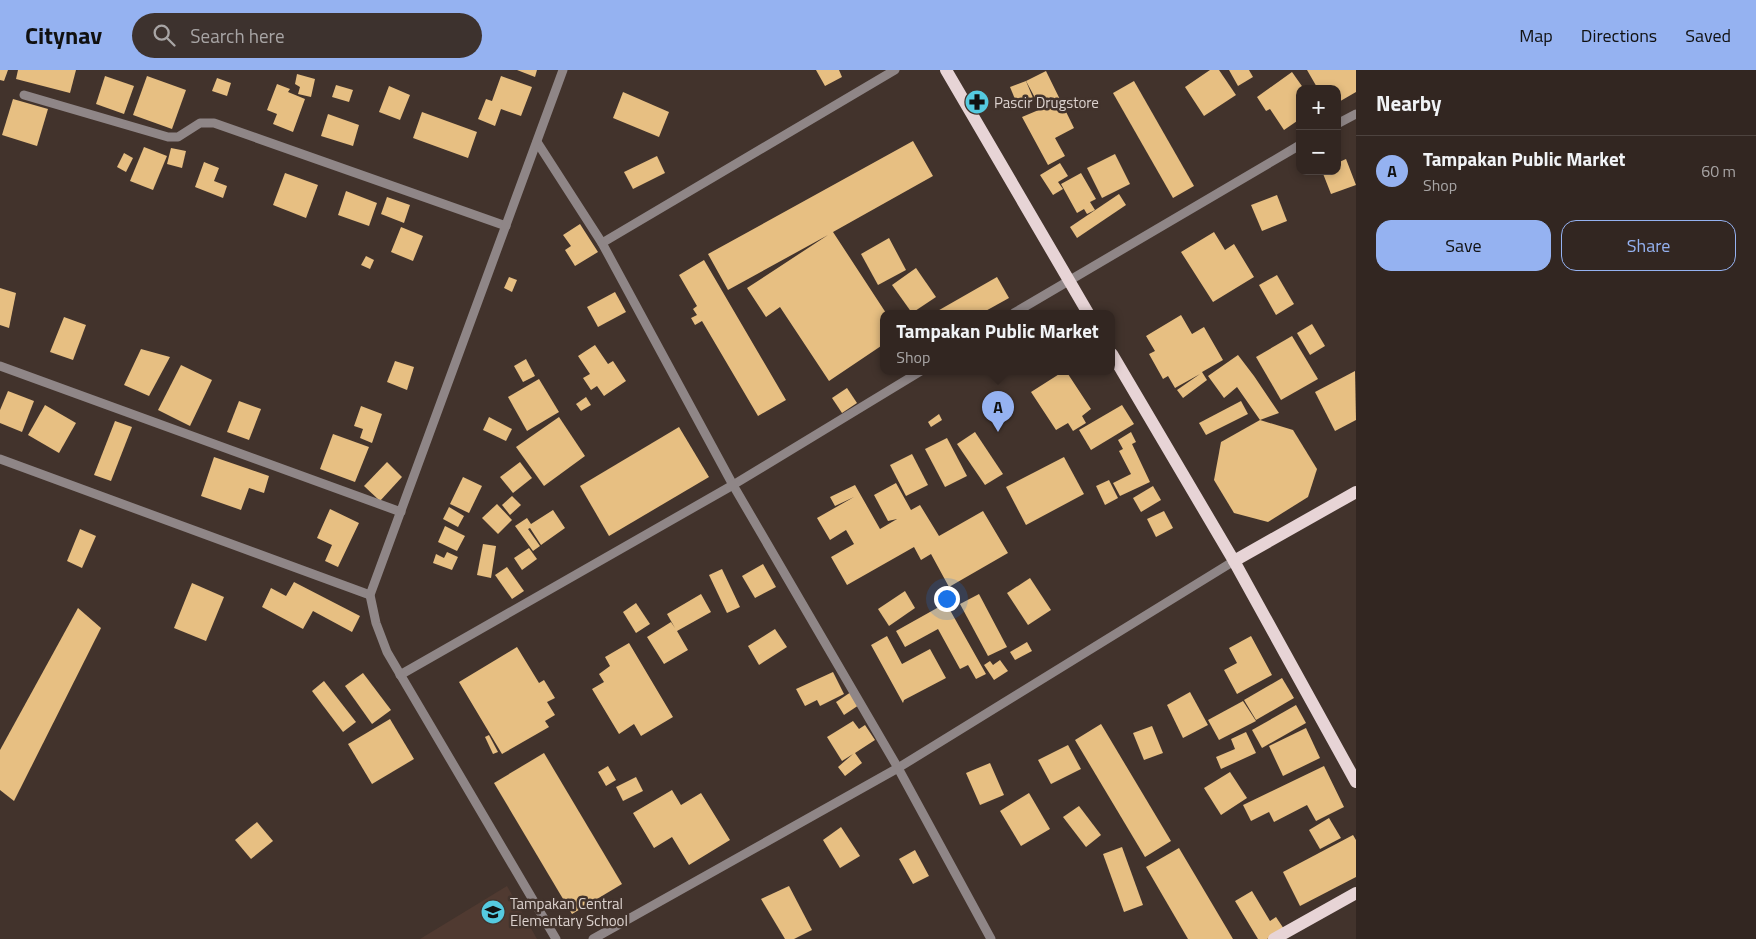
<!DOCTYPE html>
<html lang="en">
<head>
<meta charset="utf-8">
<style>
  :root { --surface:#322621; --page:#3d322e; --text:#f1f3f6; --muted:#a8a5a5; --line:#4d433f; --accent:#95b2f1 }
  body { margin:0; font-family:"Titillium Web",sans-serif; background:var(--page); color:var(--text) }
  .controls { position:absolute; right:15px; top:15px; display:grid; overflow:hidden; border-radius:10px; box-shadow:0 2px 8px #0003 }
  .controls button { width:45px; height:45px; display:grid; place-items:center; padding:0; border:0; border-bottom:1px solid var(--line); background:var(--surface); color:var(--text); font:25px sans-serif }
  .you { position:absolute; left:946px; top:528px; width:18px; height:18px; margin:-12px; border:4px solid #fff; border-radius:50%; background:#1a73e8; box-shadow:0 0 0 8px #1a73e833 }
  .badge { display:grid; place-items:center; width:32px; height:32px; border-radius:50%; background:var(--accent); color:#111; font-size:16px; font-weight:700 }
  .pin { position:absolute; translate:-50% -41px; filter:drop-shadow(0 1px 2px #0008) }
  .pin::after { content:''; position:absolute; top:26px; width:18px; height:15px; background:inherit; clip-path:polygon(0 0,100% 0,50% 100%) }
  .popup { position:absolute; left:880px; top:240px; width:235px; height:65px; box-sizing:border-box; display:grid; place-content:center; border-radius:10px; background:var(--surface); filter:drop-shadow(0 1px 4px #0005); font-size:16px; white-space:nowrap; color:var(--muted) }
  .popup b { font-size:19px; color:var(--text) }
  .popup::after { content:''; position:absolute; left:50%; top:100%; margin-left:-10px; border:10px solid transparent; border-top-color:var(--surface) }
  .list { margin:0; padding:0; list-style:none }
  h2 { display:flex; justify-content:space-between; align-items:center; height:65px; margin:0; padding:0 20px; font-size:21px }
  h2 small { font-size:16px; font-weight:400; color:var(--muted) }
  .list li { display:grid; grid-template-columns:32px 1fr auto; gap:15px; align-items:center; box-sizing:border-box; height:70px; padding:0 20px; border-top:1px solid var(--line) }
  .list b { display:block; font-size:19px; white-space:nowrap }
  .list p { margin:0; font-size:16px; white-space:nowrap; color:var(--muted) }
  .list em { font-size:16px; font-style:normal; color:var(--muted) }
  .actions { display:flex; gap:10px; padding:15px 20px }
  .actions a { flex:1; padding:11px 0; border:1px solid var(--accent); border-radius:15px; text-align:center; font-size:18px; color:var(--accent) }
  .actions .main { background:var(--accent); color:#111 }
  .icon { flex:none; width:28px; height:28px; fill:none; stroke:currentColor; stroke-width:2; stroke-linecap:round; stroke-linejoin:round }
  .map { position:relative; flex:none; width:1356px; height:869px; overflow:hidden }
  header { display:flex; align-items:center; gap:30px; box-sizing:border-box; height:70px; padding:0 25px; background:var(--accent); color:#111 }
  header strong { font-size:24px }
  nav { display:flex; gap:28px; margin-inline-start:auto; font-size:18px }
  .search { width:350px; height:45px; background:var(--page); display:flex; align-items:center; gap:12px; box-sizing:border-box; padding:0 18px; border-radius:28px; color:var(--muted); font-size:19px }
  main { display:flex }
  aside { flex:1; background:var(--surface) }
  .map>svg:first-child { display:block }
  .built { fill:#503a31 }
  .building { fill:#e7bf82 }
  .lines { fill:none; stroke-linecap:round; stroke-linejoin:round }
  .minor { stroke:#8f8687; stroke-width:9 }
  .major { stroke:#e7d4d6; stroke-width:12 }
  .labels { text-anchor:middle; dominant-baseline:central; stroke-width:5; stroke-linejoin:round; paint-order:stroke }
  .poi-label { font-size:15px; fill:#dcd2ce; stroke:#42332c; text-anchor:start }
</style>
</head>
<body>
<header>
<strong>Citynav</strong>
<div class="search"><svg class="icon" aria-label="search" viewBox="0 0 24 24"><circle cx="10" cy="10" r="6"/><path d="M15 15l6 6"/></svg>Search here</div>
<nav><a>Map</a><a>Directions</a><a>Saved</a></nav>
</header>
<main>
<div class="map">
<svg width="1356" height="869" viewBox="0 0 1356 869">
  <rect width="100%" height="100%" fill="#42332c"/>
  <path class="built" d="M 507,816 L 537,869 L 420,869 Z"/>
  <g class="building">
    <path d="M 0,0 L 8,0 L 4,11 L 0,10 Z"/>
    <path d="M 18,0 L 76,0 L 70,23 L 16,9 Z"/>
    <path d="M 517,0 L 537,0 L 535,7 Z"/>
    <path d="M 816,0 L 839,0 L 842,7 L 825,16 Z"/>
    <path d="M 1210,0 L 1219,0 L 1236,25 L 1204,46 L 1185,17 Z"/>
    <path d="M 1229,0 L 1249,0 L 1253,7 L 1238,16 Z"/>
    <path d="M 1307,0 L 1356,0 L 1356,22 L 1337,33 L 1337,19 L 1318,19 Z"/>
    <path d="M 1046,1 L 1074,58 L 1055,68 L 1065,86 L 1048,95 L 1022,47 L 1041,39 L 1026,11 Z"/>
    <path d="M 1292,2 L 1304,19 L 1300,19 L 1300,49 L 1284,60 L 1270,39 L 1266,41 L 1257,27 Z"/>
    <path d="M 297,4 L 315,9 L 311,27 L 298,24 L 300,17 L 295,14 Z"/>
    <path d="M 105,6 L 134,16 L 124,44 L 96,34 Z"/>
    <path d="M 147,6 L 186,20 L 172,59 L 133,45 Z"/>
    <path d="M 501,6 L 532,17 L 521,46 L 501,39 L 495,56 L 478,49 L 486,29 L 492,31 Z"/>
    <path d="M 217,8 L 231,13 L 227,26 L 212,21 Z"/>
    <path d="M 1026,11 L 1033,28 L 1017,34 L 1010,17 Z"/>
    <path d="M 1134,11 L 1194,116 L 1173,128 L 1113,23 Z"/>
    <path d="M 277,14 L 290,19 L 288,22 L 305,29 L 293,62 L 273,54 L 277,44 L 267,40 Z"/>
    <path d="M 336,15 L 353,20 L 349,32 L 332,27 Z"/>
    <path d="M 389,16 L 410,25 L 400,50 L 379,42 Z"/>
    <path d="M 623,22 L 669,42 L 659,67 L 613,48 Z"/>
    <path d="M 13,29 L 48,39 L 37,76 L 2,65 Z"/>
    <path d="M 422,42 L 477,62 L 468,88 L 413,68 Z"/>
    <path d="M 328,44 L 359,55 L 353,76 L 321,66 Z"/>
    <path d="M 913,71 L 933,106 L 833,162 L 886,243 L 884,243 L 884,274 L 829,311 L 780,237 L 766,247 L 747,218 L 828,165 L 728,220 L 708,184 Z"/>
    <path d="M 144,77 L 167,86 L 153,120 L 130,111 Z"/>
    <path d="M 171,78 L 186,81 L 182,98 L 167,94 Z"/>
    <path d="M 124,83 L 133,88 L 126,102 L 117,97 Z"/>
    <path d="M 1115,84 L 1130,114 L 1102,128 L 1087,98 Z"/>
    <path d="M 657,86 L 665,103 L 633,119 L 624,102 Z"/>
    <path d="M 1346,89 L 1356,115 L 1331,124 L 1322,101 L 1337,101 L 1337,93 Z"/>
    <path d="M 204,92 L 219,98 L 214,111 L 227,116 L 223,128 L 195,117 Z"/>
    <path d="M 1060,93 L 1068,106 L 1058,112 L 1063,119 L 1053,125 L 1040,105 Z"/>
    <path d="M 285,103 L 318,115 L 306,148 L 273,135 Z"/>
    <path d="M 1081,103 L 1096,129 L 1090,132 L 1095,140 L 1087,144 L 1084,139 L 1077,143 L 1061,114 Z"/>
    <path d="M 346,121 L 377,133 L 369,156 L 338,145 Z"/>
    <path d="M 1119,124 L 1126,135 L 1077,168 L 1070,157 Z"/>
    <path d="M 1277,125 L 1287,151 L 1262,161 L 1251,135 Z"/>
    <path d="M 387,127 L 410,135 L 404,153 L 381,144 Z"/>
    <path d="M 580,154 L 598,182 L 575,196 L 565,180 L 571,176 L 563,165 Z"/>
    <path d="M 401,157 L 423,166 L 413,191 L 391,182 Z"/>
    <path d="M 1214,162 L 1225,180 L 1234,174 L 1254,207 L 1213,232 L 1181,182 Z"/>
    <path d="M 889,168 L 906,200 L 878,215 L 861,184 Z"/>
    <path d="M 366,186 L 374,190 L 370,199 L 361,195 Z"/>
    <path d="M 704,190 L 786,330 L 758,346 L 702,251 L 695,255 L 691,248 L 697,245 L 693,239 L 697,236 L 679,205 Z"/>
    <path d="M 916,198 L 936,227 L 912,243 L 892,215 Z"/>
    <path d="M 1277,205 L 1294,234 L 1276,245 L 1259,215 Z"/>
    <path d="M 509,207 L 517,210 L 512,222 L 504,218 Z"/>
    <path d="M 997,207 L 1009,228 L 982,243 L 934,243 Z"/>
    <path d="M 0,218 L 16,223 L 9,258 L 0,255 Z"/>
    <path d="M 615,222 L 626,242 L 598,257 L 587,237 Z"/>
    <path d="M 1181,245 L 1192,264 L 1204,257 L 1223,290 L 1202,302 L 1207,310 L 1183,328 L 1177,320 L 1200,304 L 1175,318 L 1168,306 L 1163,309 L 1149,284 L 1155,281 L 1146,266 Z"/>
    <path d="M 64,247 L 86,255 L 73,290 L 50,282 Z"/>
    <path d="M 1312,254 L 1325,276 L 1310,285 L 1297,263 Z"/>
    <path d="M 1292,266 L 1318,309 L 1281,330 L 1256,287 Z"/>
    <path d="M 595,275 L 608,294 L 613,291 L 626,311 L 604,326 L 597,316 L 591,320 L 583,308 L 590,304 L 578,286 Z"/>
    <path d="M 141,279 L 170,287 L 149,326 L 124,315 Z"/>
    <path d="M 1238,285 L 1254,306 L 1279,343 L 1260,350 L 1237,317 L 1224,328 L 1208,306 Z"/>
    <path d="M 526,289 L 535,306 L 523,312 L 514,296 Z"/>
    <path d="M 395,291 L 414,297 L 407,320 L 387,312 Z"/>
    <path d="M 181,295 L 212,310 L 190,356 L 158,340 Z"/>
    <path d="M 1064,301 L 1066,301 L 1091,339 L 1082,346 L 1086,353 L 1073,361 L 1068,353 L 1056,360 L 1031,322 Z"/>
    <path d="M 1355,301 L 1356,350 L 1335,361 L 1315,322 Z"/>
    <path d="M 539,309 L 559,342 L 527,361 L 508,327 Z"/>
    <path d="M 847,318 L 857,333 L 842,343 L 832,328 Z"/>
    <path d="M 8,321 L 34,331 L 22,362 L 0,353 L 0,340 Z"/>
    <path d="M 586,327 L 591,335 L 581,341 L 576,334 Z"/>
    <path d="M 239,331 L 261,339 L 249,370 L 227,362 Z"/>
    <path d="M 1241,331 L 1248,344 L 1206,365 L 1199,353 Z"/>
    <path d="M 45,335 L 76,353 L 59,383 L 28,365 Z"/>
    <path d="M 1122,335 L 1134,354 L 1091,380 L 1079,360 Z"/>
    <path d="M 361,336 L 382,344 L 372,373 L 360,368 L 363,359 L 354,356 Z"/>
    <path d="M 939,344 L 942,350 L 931,357 L 928,352 Z"/>
    <path d="M 489,347 L 512,359 L 506,371 L 483,360 Z"/>
    <path d="M 559,347 L 585,386 L 544,416 L 516,377 Z"/>
    <path d="M 1260,350 L 1293,360 L 1317,399 L 1308,427 L 1268,452 L 1234,443 L 1214,410 L 1221,372 Z"/>
    <path d="M 115,351 L 132,357 L 111,411 L 94,405 Z"/>
    <path d="M 679,357 L 709,407 L 609,466 L 580,416 Z"/>
    <path d="M 975,362 L 1003,404 L 985,415 L 957,374 Z"/>
    <path d="M 1131,362 L 1136,372 L 1132,374 L 1150,412 L 1120,426 L 1113,413 L 1131,404 L 1119,381 L 1123,379 L 1118,370 Z"/>
    <path d="M 333,364 L 369,377 L 355,412 L 320,399 Z"/>
    <path d="M 947,368 L 967,406 L 945,417 L 925,379 Z"/>
    <path d="M 912,384 L 928,415 L 906,426 L 890,395 Z"/>
    <path d="M 214,387 L 269,406 L 264,423 L 249,418 L 241,440 L 201,426 Z"/>
    <path d="M 1064,387 L 1084,424 L 1026,455 L 1006,417 Z"/>
    <path d="M 387,392 L 402,407 L 380,431 L 364,416 Z"/>
    <path d="M 520,392 L 532,408 L 513,423 L 500,407 Z"/>
    <path d="M 463,407 L 482,416 L 469,443 L 450,434 Z"/>
    <path d="M 1109,410 L 1118,428 L 1105,435 L 1096,416 Z"/>
    <path d="M 896,413 L 911,440 L 920,435 L 939,466 L 983,441 L 1008,483 L 949,517 L 931,484 L 921,490 L 914,477 L 847,515 L 831,487 L 854,474 L 846,460 L 830,470 L 817,448 L 854,427 L 835,436 L 830,427 L 855,415 L 880,459 L 897,449 L 888,451 L 874,425 Z"/>
    <path d="M 1153,416 L 1161,430 L 1141,442 L 1133,428 Z"/>
    <path d="M 512,426 L 521,435 L 510,445 L 502,435 Z"/>
    <path d="M 497,434 L 512,450 L 498,464 L 482,448 Z"/>
    <path d="M 449,437 L 464,446 L 458,457 L 443,449 Z"/>
    <path d="M 330,439 L 359,453 L 338,497 L 325,491 L 332,475 L 317,468 Z"/>
    <path d="M 553,440 L 565,458 L 541,475 L 530,458 L 528,459 L 540,476 L 533,481 L 515,456 L 527,448 L 531,454 Z"/>
    <path d="M 1164,441 L 1173,458 L 1156,467 L 1147,449 Z"/>
    <path d="M 445,456 L 465,466 L 457,481 L 438,472 Z"/>
    <path d="M 80,459 L 96,466 L 82,498 L 67,491 Z"/>
    <path d="M 483,474 L 496,476 L 491,508 L 477,505 Z"/>
    <path d="M 529,478 L 537,489 L 522,500 L 514,488 Z"/>
    <path d="M 447,482 L 458,487 L 452,500 L 433,493 L 436,484 L 444,488 Z"/>
    <path d="M 763,494 L 776,517 L 755,528 L 742,506 Z"/>
    <path d="M 507,497 L 524,521 L 512,529 L 495,505 Z"/>
    <path d="M 722,499 L 740,537 L 727,543 L 709,505 Z"/>
    <path d="M 1030,508 L 1051,540 L 1028,555 L 1007,523 Z"/>
    <path d="M 294,512 L 360,546 L 352,562 L 313,541 L 303,559 L 262,537 L 271,518 L 286,526 Z"/>
    <path d="M 192,513 L 224,527 L 206,571 L 174,558 Z"/>
    <path d="M 905,521 L 915,538 L 889,556 L 878,539 Z"/>
    <path d="M 701,524 L 711,542 L 677,561 L 688,580 L 664,594 L 647,567 L 671,552 L 675,558 L 667,544 Z"/>
    <path d="M 979,524 L 1007,577 L 988,586 L 960,534 Z"/>
    <path d="M 636,533 L 650,554 L 636,563 L 623,542 Z"/>
    <path d="M 946,533 L 986,604 L 976,609 L 968,595 L 960,599 L 938,559 L 905,577 L 896,561 Z"/>
    <path d="M 78,538 L 101,558 L 14,731 L 0,720 L 0,680 Z"/>
    <path d="M 775,559 L 787,577 L 759,595 L 748,576 Z"/>
    <path d="M 887,566 L 902,594 L 930,579 L 946,608 L 904,630 L 903,633 L 871,575 Z"/>
    <path d="M 1251,566 L 1272,605 L 1237,624 L 1224,600 L 1237,593 L 1229,578 Z"/>
    <path d="M 1027,572 L 1032,581 L 1015,590 L 1010,582 Z"/>
    <path d="M 629,573 L 673,647 L 641,666 L 634,654 L 619,664 L 592,619 L 604,612 L 599,604 L 610,596 L 605,587 Z"/>
    <path d="M 517,577 L 539,613 L 544,610 L 555,628 L 547,632 L 555,645 L 545,651 L 549,657 L 502,684 L 459,612 Z"/>
    <path d="M 1000,590 L 1008,601 L 994,610 L 984,595 L 990,591 L 993,595 Z"/>
    <path d="M 833,602 L 844,624 L 820,636 L 817,630 L 805,636 L 796,619 Z"/>
    <path d="M 363,603 L 391,640 L 372,654 L 345,616 Z"/>
    <path d="M 1282,608 L 1294,628 L 1256,650 L 1244,630 Z"/>
    <path d="M 324,611 L 356,652 L 343,662 L 312,621 Z"/>
    <path d="M 851,622 L 859,635 L 844,645 L 836,632 Z"/>
    <path d="M 1190,622 L 1208,655 L 1183,668 L 1167,635 Z"/>
    <path d="M 1243,631 L 1256,651 L 1219,670 L 1208,650 Z"/>
    <path d="M 1296,635 L 1306,653 L 1262,678 L 1252,660 Z"/>
    <path d="M 390,649 L 414,689 L 372,714 L 348,674 Z"/>
    <path d="M 853,651 L 859,659 L 865,655 L 875,670 L 855,683 L 862,693 L 845,706 L 838,697 L 853,684 L 842,691 L 827,667 Z"/>
    <path d="M 1101,654 L 1171,771 L 1145,787 L 1075,670 Z"/>
    <path d="M 1152,656 L 1163,683 L 1144,690 L 1133,663 Z"/>
    <path d="M 1306,658 L 1320,688 L 1283,706 L 1269,676 Z"/>
    <path d="M 1246,662 L 1256,683 L 1221,699 L 1216,687 L 1235,679 L 1231,669 Z"/>
    <path d="M 489,665 L 498,682 L 493,684 L 485,667 Z"/>
    <path d="M 1068,675 L 1081,699 L 1051,714 L 1038,690 Z"/>
    <path d="M 544,683 L 622,814 L 572,844 L 494,713 Z"/>
    <path d="M 990,693 L 1004,725 L 980,735 L 966,703 Z"/>
    <path d="M 608,696 L 616,710 L 606,716 L 598,702 Z"/>
    <path d="M 1324,696 L 1344,737 L 1316,751 L 1307,735 L 1274,752 L 1269,742 L 1251,751 L 1243,735 Z"/>
    <path d="M 1230,702 L 1247,728 L 1221,745 L 1204,718 Z"/>
    <path d="M 636,707 L 643,721 L 623,731 L 616,717 Z"/>
    <path d="M 672,720 L 681,735 L 701,723 L 730,770 L 689,795 L 672,767 L 654,778 L 633,743 Z"/>
    <path d="M 1029,723 L 1050,759 L 1021,776 L 1000,741 Z"/>
    <path d="M 1079,736 L 1101,765 L 1086,777 L 1063,747 Z"/>
    <path d="M 1329,748 L 1341,768 L 1320,779 L 1309,760 Z"/>
    <path d="M 257,752 L 273,771 L 251,789 L 235,770 Z"/>
    <path d="M 841,757 L 860,786 L 840,798 L 823,770 Z"/>
    <path d="M 1353,765 L 1356,770 L 1356,807 L 1300,836 L 1283,802 Z"/>
    <path d="M 1122,777 L 1143,835 L 1124,842 L 1103,784 Z"/>
    <path d="M 1179,778 L 1233,869 L 1188,869 L 1146,797 Z"/>
    <path d="M 915,780 L 929,806 L 913,814 L 899,789 Z"/>
    <path d="M 789,816 L 812,860 L 794,869 L 785,869 L 761,829 Z"/>
    <path d="M 1252,821 L 1270,851 L 1276,847 L 1284,859 L 1267,869 L 1258,869 L 1235,831 Z"/>
  </g>
  <g class="lines">
    <g class="minor">
      <path d="M 24,25 L 168,67 L 178,67 L 200,53 L 214,53 L 506,156"/>
      <path d="M 1337,54 L 1356,44"/>
      <path d="M 537,72 L 602,173 L 733,415 L 898,698 L 991,869"/>
      <path d="M 602,173 L 895,0"/>
      <path d="M 1014,243 L 1300,75"/>
      <path d="M 0,296 L 401,442"/>
      <path d="M 0,389 L 370,525"/>
      <path d="M 400,605 L 733,415 L 921,301"/>
      <path d="M 556,869 L 387,582 L 376,553 L 370,525 L 563,0"/>
      <path d="M 593,869 L 898,698 L 1234,491"/>
    </g>
    <g class="major">
      <path d="M 946,0 L 1088,243"/>
      <path d="M 1112,284 L 1234,491 L 1356,712"/>
      <path d="M 1234,491 L 1356,422"/>
      <path d="M 1274,869 L 1356,823"/>
    </g>
  </g>
  <defs>
    <symbol id="pharmacy-disc" viewBox="-11 -11 22 22"><circle r="9.5" fill="#55cae0" stroke="#42332c"/><path d="M-2-6h4v4h4v4h-4v4h-4v-4h-4v-4h4Z" fill="#111"/></symbol>
    <symbol id="school-disc" viewBox="-11 -11 22 22"><circle r="9.5" fill="#55cae0" stroke="#42332c"/><path d="M0-5L7-2L0 1L-7-2ZM-4 1L0 2.5L4 1V4Q0 6-4 4Z" fill="#111"/></symbol>
  </defs>
  <g fill-rule="evenodd">
    <use href="#pharmacy-disc" x="963" y="18" width="28" height="28"/>
    <use href="#school-disc" x="479" y="828" width="28" height="28"/>
  </g>
  <g class="labels">
    <g class="poi-label">
      <text x="994" y="32">Pascir Drugstore</text>
      <text x="510" y="833">Tampakan Central<tspan x="510" dy="17">Elementary School</tspan></text>
    </g>
  </g>
</svg>
<div class="controls">
<button>+</button>
<button>−</button>
</div>
<div class="you"></div>
<div class="pin badge" style="left:998px;top:362px">A</div>
<div class="popup"><b>Tampakan Public Market</b>Shop</div>
</div>
<aside>
<h2>Nearby<small></small></h2>
<ul class="list">
<li><span class="badge">A</span><div><b>Tampakan Public Market</b><p>Shop</p></div><em>60 m</em></li>
</ul>
<div class="actions"><a class="main">Save</a><a>Share</a></div>
</aside>
</main>
</body>
</html>
